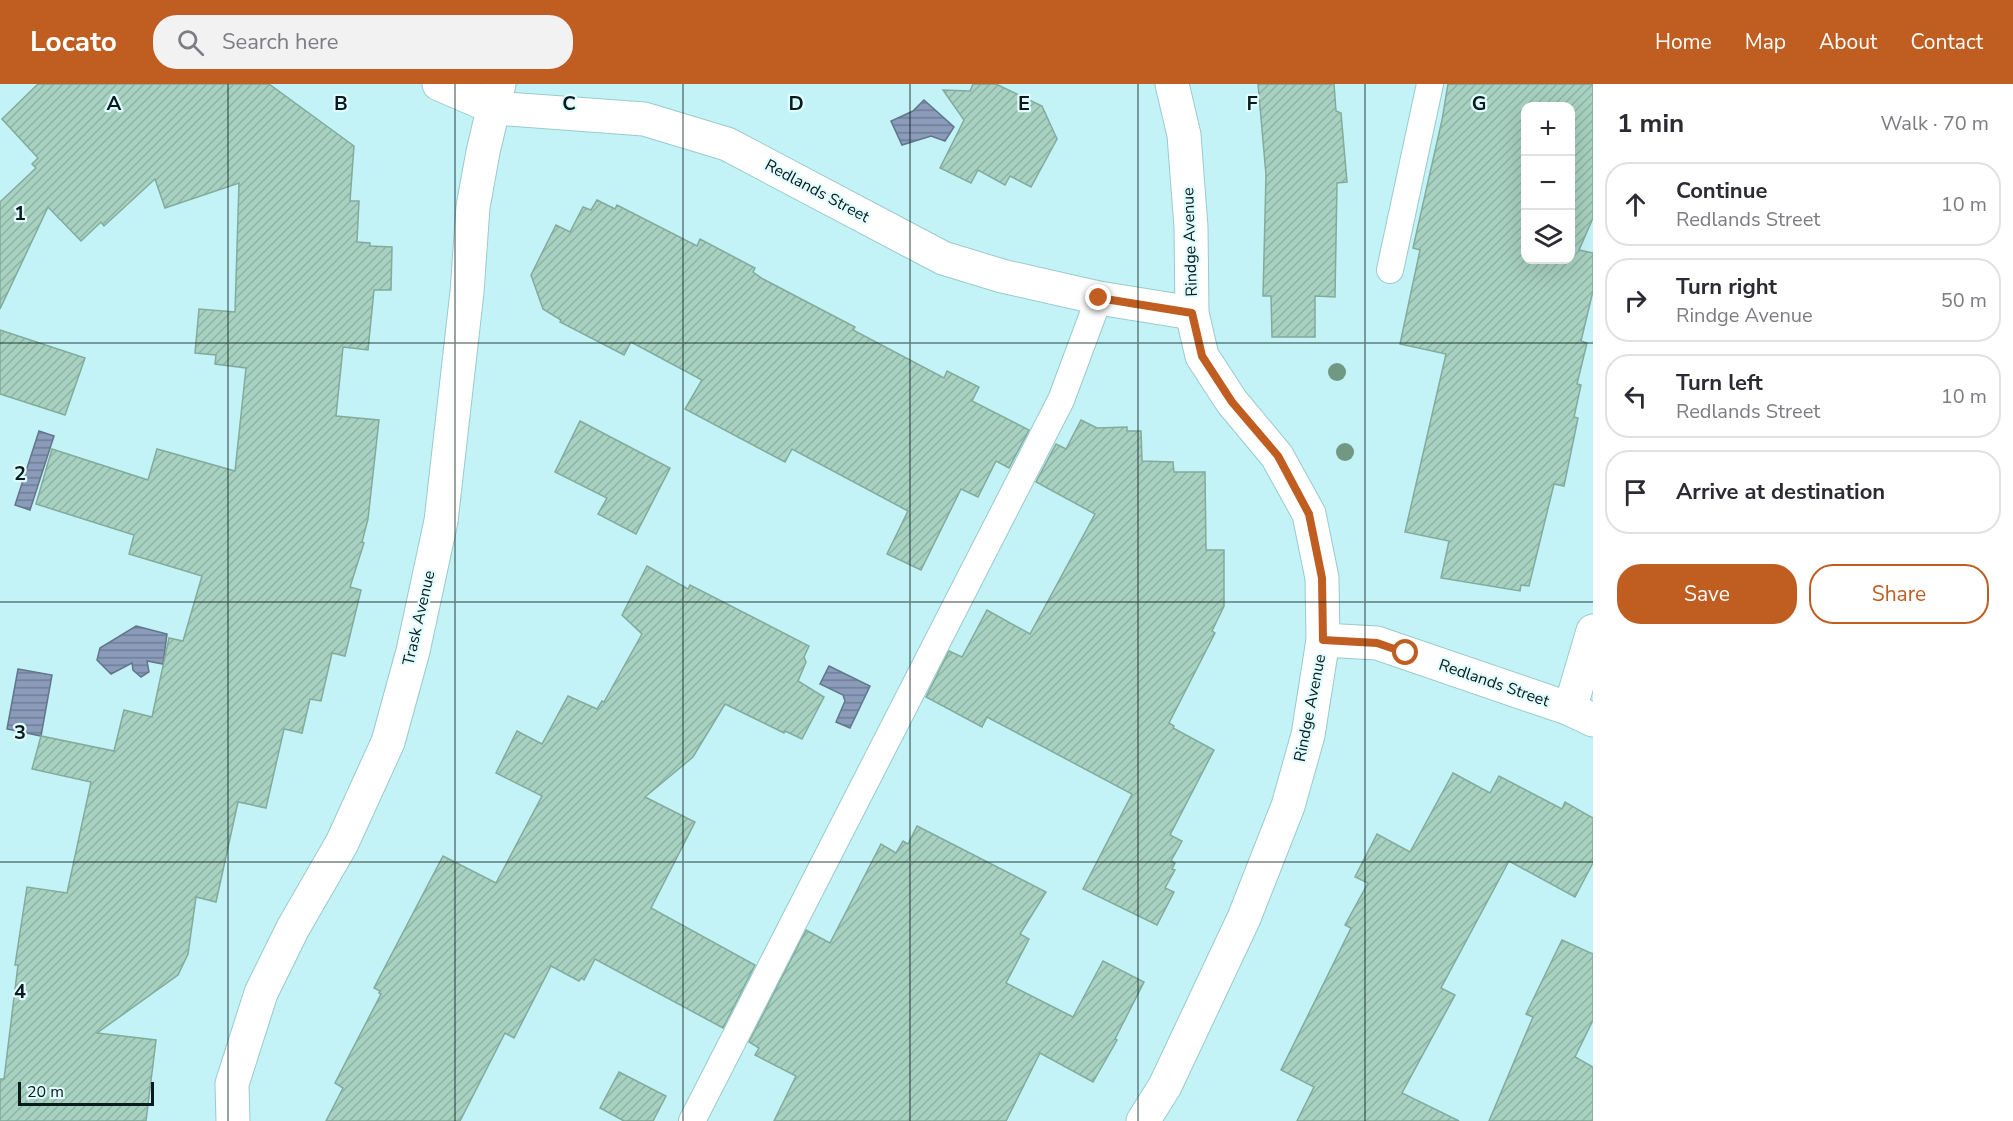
<!DOCTYPE html>
<html lang="en">
<head>
<meta charset="utf-8">
<style>
  :root { --surface:#fff; --page:#f2f2f3; --text:#2b2b33; --muted:#7c7c81; --line:#e1e1e2; --accent:#c05e22 }
  body { margin:0; font-family:"Nunito Sans",sans-serif; background:var(--page); color:var(--text) }
  .controls { position:absolute; right:18px; top:18px; display:grid; overflow:hidden; border-radius:12px; box-shadow:0 6px 24px #0002 }
  .controls button { width:54px; height:54px; display:grid; place-items:center; padding:0; border:0; border-bottom:2px solid var(--line); background:var(--surface); color:var(--text); font:30px sans-serif }
  .scale { position:absolute; left:18px; bottom:15px; width:136px; box-sizing:border-box; padding-left:6px; border:3px solid #091b1c; border-top:0; font-size:16px; line-height:21px; white-space:nowrap; color:#091b1c; -webkit-text-stroke:4px #e0fcfe; paint-order:stroke }
  .stop { position:absolute; width:18px; height:18px; margin:-14px; border:4px solid #c05e22; border-radius:50%; background:#fff }
  .stop.end { background:#c05e22; border-color:#fff; box-shadow:0 2px 6px #0008 }
  .list { margin:0; padding:0; list-style:none }
  h2 { display:flex; justify-content:space-between; align-items:center; height:78px; margin:0; padding:0 24px; font-size:26px }
  h2 small { font-size:20px; font-weight:400; color:var(--muted) }
  .list li { display:grid; grid-template-columns:39px 1fr auto; gap:18px; align-items:center; box-sizing:border-box; height:84px; margin:0 12px 12px; padding:0 12px; border:2px solid var(--line); border-radius:24px }
  .list b { display:block; font-size:22px; white-space:nowrap }
  .list p { margin:0; font-size:20px; white-space:nowrap; color:var(--muted) }
  .list em { font-size:20px; font-style:normal; color:var(--muted) }
  .actions { display:flex; gap:12px; padding:18px 24px }
  .actions a { flex:1; padding:14px 0; border:2px solid var(--accent); border-radius:24px; text-align:center; font-size:21px; color:var(--accent) }
  .actions .main { background:var(--accent); color:#fff }
  .icon { flex:none; width:33px; height:33px; fill:none; stroke:currentColor; stroke-width:2; stroke-linecap:round; stroke-linejoin:round }
  .map { position:relative; flex:none; width:1593px; height:1037px; overflow:hidden }
  header { display:flex; align-items:center; gap:36px; box-sizing:border-box; height:84px; padding:0 30px; background:var(--accent); color:#fff }
  header strong { font-size:28px }
  nav { display:flex; gap:33px; margin-inline-start:auto; font-size:21px }
  .search { width:420px; height:54px; background:var(--page); display:flex; align-items:center; gap:15px; box-sizing:border-box; padding:0 21px; border-radius:24px; color:var(--muted); font-size:22px }
  main { display:flex }
  aside { flex:1; background:var(--surface) }
  .map>svg:first-child { display:block }
  .water { fill:url(#water-rules); stroke:#63758a; stroke-width:1.5 }
  .building { fill:url(#building-hatch); stroke:#82ab9c; stroke-width:1.5; fill-rule:evenodd }
  .lines { fill:none; stroke-linecap:round; stroke-linejoin:round }
  .lane-casing { stroke:#9bcacc; stroke-width:28 }
  .street-casing { stroke:#9bcacc; stroke-width:35 }
  .lane { stroke:#fff; stroke-width:26 }
  .street { stroke:#fff; stroke-width:33 }
  .tree { fill:#709882 }
  .route { stroke:#c05e22; stroke-width:8 }
  .grid { fill:none; stroke:#091b1c; stroke-width:1.5; stroke-opacity:0.55 }
  .labels { text-anchor:middle; dominant-baseline:central; stroke-width:4.5; stroke-linejoin:round; paint-order:stroke }
  .street-label { font-size:16px; fill:#091b1c; stroke:#e0fcfe }
  .grid-label { font-size:20px; text-anchor:middle; font-weight:bold; fill:#091b1c; stroke:#e0fcfe; stroke-width:4.5; stroke-linejoin:round; paint-order:stroke }
</style>
</head>
<body>
<header>
<strong>Locato</strong>
<div class="search"><svg class="icon" aria-label="search" viewBox="0 0 24 24"><circle cx="10" cy="10" r="6"/><path d="M15 15l6 6"/></svg>Search here</div>
<nav><a>Home</a><a>Map</a><a>About</a><a>Contact</a></nav>
</header>
<main>
<div class="map">
<svg width="1593" height="1037" viewBox="0 0 1593 1037">
  <defs>
    <pattern id="water-rules" width="6" height="5" patternUnits="userSpaceOnUse" patternTransform="scale(1.5)"><rect width="6" height="5" fill="#8a9cb9"/><path d="M0 2.5h6" fill="none" stroke="#6f7e96"/></pattern>
    <pattern id="building-hatch" width="6" height="6" patternUnits="userSpaceOnUse" patternTransform="scale(1.5)"><rect width="6" height="6" fill="#a7d1c1"/><path d="M-1 1l2-2M0 6l6-6M5 7l2-2" fill="none" stroke="#8eb3a5"/></pattern>
  </defs>
  <rect width="100%" height="100%" fill="#c3f3f6"/>
  <g class="water">
    <path d="M 924,16 L 954,43 L 945,57 L 931,52 L 902,61 L 891,37 L 913,27 Z"/>
    <path d="M 39,347 L 54,352 L 30,426 L 15,421 Z"/>
    <path d="M 136,542 L 167,550 L 163,580 L 147,577 L 149,588 L 141,593 L 133,586 L 132,579 L 111,590 L 97,576 L 100,564 Z"/>
    <path d="M 829,582 L 870,602 L 850,644 L 836,638 L 845,617 L 843,611 L 820,600 Z"/>
    <path d="M 18,585 L 52,591 L 41,652 L 7,645 Z"/>
  </g>
  <g class="building">
    <path d="M 38,0 L 269,0 L 354,62 L 350,117 L 359,117 L 357,158 L 370,159 L 370,162 L 392,163 L 391,206 L 374,206 L 368,266 L 343,263 L 336,332 L 379,336 L 368,435 L 362,458 L 364,459 L 350,503 L 361,506 L 345,572 L 332,569 L 321,617 L 310,615 L 302,649 L 284,645 L 266,724 L 238,718 L 216,818 L 196,813 L 188,870 L 178,891 L 97,949 L 156,956 L 146,1037 L 0,1037 L 0,995 L 4,995 L 18,881 L 15,881 L 27,803 L 67,809 L 91,698 L 32,685 L 41,652 L 114,667 L 124,626 L 152,633 L 169,554 L 183,557 L 202,492 L 129,470 L 134,451 L 36,420 L 52,365 L 148,396 L 157,365 L 235,387 L 246,284 L 215,280 L 216,271 L 195,269 L 199,225 L 235,228 L 239,99 L 165,124 L 155,95 L 104,142 L 101,138 L 81,157 L 48,123 L 0,225 L 0,118 L 36,84 L 32,80 L 38,74 L 2,35 Z"/>
    <path d="M 973,0 L 996,0 L 1042,22 L 1057,55 L 1031,103 L 1010,92 L 1005,101 L 978,86 L 971,99 L 940,84 L 964,36 L 943,6 L 970,7 Z"/>
    <path d="M 1258,0 L 1334,0 L 1336,27 L 1341,29 L 1347,98 L 1337,99 L 1335,213 L 1315,212 L 1315,253 L 1272,253 L 1271,212 L 1263,212 L 1266,91 Z"/>
    <path d="M 1448,0 L 1593,0 L 1593,134 L 1579,166 L 1593,169 L 1593,207 L 1581,257 L 1587,259 L 1577,300 L 1581,301 L 1574,333 L 1578,334 L 1564,402 L 1554,400 L 1529,502 L 1521,501 L 1520,507 L 1441,494 L 1449,457 L 1405,448 L 1446,270 L 1400,260 L 1420,166 L 1413,164 L 1442,36 ZM 1526,22 L 1570,22 L 1570,176 L 1526,176 Z"/>
    <path d="M 597,116 L 615,125 L 617,121 L 697,162 L 700,155 L 755,184 L 753,188 L 763,195 L 855,243 L 853,246 L 944,294 L 947,287 L 979,303 L 972,317 L 1029,346 L 1009,384 L 996,377 L 978,413 L 961,405 L 921,486 L 887,470 L 908,427 L 792,365 L 785,378 L 685,325 L 702,296 L 631,258 L 624,271 L 560,238 L 561,236 L 543,225 L 531,191 L 556,141 L 570,148 L 583,123 L 591,126 Z"/>
    <path d="M 0,246 L 85,274 L 65,331 L 0,310 Z"/>
    <path d="M 1081,336 L 1097,344 L 1127,343 L 1127,347 L 1141,347 L 1142,377 L 1173,378 L 1174,388 L 1205,388 L 1206,466 L 1224,466 L 1224,522 L 1212,547 L 1215,549 L 1169,639 L 1174,642 L 1173,644 L 1214,666 L 1170,751 L 1182,757 L 1171,777 L 1175,779 L 1172,785 L 1175,786 L 1165,804 L 1174,808 L 1157,841 L 1083,805 L 1132,710 L 987,633 L 982,643 L 926,613 L 949,567 L 962,573 L 987,526 L 1030,550 L 1095,430 L 1036,398 L 1056,360 L 1066,365 Z"/>
    <path d="M 580,337 L 670,384 L 636,450 L 598,430 L 607,414 L 555,388 Z"/>
    <path d="M 647,482 L 688,505 L 690,501 L 809,562 L 804,573 L 806,578 L 798,597 L 824,613 L 802,655 L 785,647 L 784,649 L 725,620 L 693,673 L 645,713 L 695,738 L 651,824 L 755,881 L 723,944 L 595,875 L 584,896 L 581,894 L 579,897 L 551,882 L 514,954 L 505,949 L 460,1037 L 326,1037 L 343,1004 L 335,999 L 381,910 L 379,909 L 380,907 L 374,904 L 443,772 L 496,799 L 542,712 L 496,689 L 517,647 L 542,660 L 568,612 L 597,625 L 602,617 L 604,618 L 642,550 L 622,531 Z"/>
    <path d="M 1453,689 L 1490,709 L 1499,692 L 1562,725 L 1565,718 L 1593,734 L 1593,779 L 1575,813 L 1509,777 L 1441,904 L 1455,911 L 1402,1009 L 1459,1037 L 1297,1037 L 1314,1003 L 1281,986 L 1351,844 L 1345,841 L 1368,799 L 1355,793 L 1377,750 L 1410,768 Z"/>
    <path d="M 917,742 L 1046,808 L 1020,850 L 1029,855 L 1006,899 L 1073,933 L 1103,877 L 1144,898 L 1115,955 L 1117,956 L 1093,998 L 1040,969 L 1006,1037 L 774,1037 L 796,992 L 755,971 L 759,964 L 749,958 L 806,846 L 830,859 L 881,760 L 896,769 L 903,757 L 908,760 Z"/>
    <path d="M 1562,856 L 1593,870 L 1593,936 L 1575,973 L 1593,983 L 1593,1037 L 1489,1037 L 1533,933 L 1526,930 Z"/>
    <path d="M 619,988 L 666,1012 L 653,1037 L 624,1037 L 600,1024 Z"/>
  </g>
  <g class="lines">
    <defs>
      <g id="lane">
        <path d="M 1390,186 L 1430,0"/>
        <path d="M 692,1037 L 1061,316 L 1099,214"/>
      </g>
      <g id="street">
        <path d="M 439,0 L 495,24 L 644,35 L 727,60 L 943,174 L 1002,192 L 1099,214 L 1192,229"/>
        <path d="M 1323,556 L 1377,559 L 1570,625 L 1593,636"/>
        <path d="M 1570,625 L 1593,547"/>
        <path d="M 233,1037 L 232,1000 L 261,909 L 293,844 L 342,759 L 388,658 L 413,567 L 441,437 L 467,208 L 473,123 L 483,68 L 499,0"/>
        <path d="M 1143,1037 L 1165,1002 L 1244,834 L 1288,722 L 1308,651 L 1323,556 L 1322,494 L 1309,430 L 1277,372 L 1232,318 L 1202,272 L 1192,229 L 1191,143 L 1184,51 L 1172,0"/>
      </g>
    </defs>
    <use href="#lane" class="lane-casing"/>
    <use href="#street" class="street-casing"/>
    <use href="#lane" class="lane"/>
    <use href="#street" class="street"/>
  </g>
  <g class="tree">
    <circle cx="1337" cy="288" r="9"/>
    <circle cx="1345" cy="368" r="9"/>
  </g>
  <g class="lines">
    <path class="route" d="M 1099,214 L 1192,229 L 1202,272 L 1232,318 L 1278,372 L 1309,430 L 1322,494 L 1323,556 L 1377,559 L 1406,569"/>
  </g>
  <path class="grid" d="M 228,0 L 228,1037M 455,0 L 455,1037M 683,0 L 683,1037M 910,0 L 910,1037M 1138,0 L 1138,1037M 1365,0 L 1365,1037M 0,259 L 1593,259M 0,518 L 1593,518M 0,778 L 1593,778"/>
  <g class="labels">
    <g class="street-label">
      <text transform="translate(817 107) rotate(28)">Redlands Street</text>
      <text transform="translate(1190 158) rotate(-92)">Rindge Avenue</text>
      <text transform="translate(419 534) rotate(-77)">Trask Avenue</text>
      <text transform="translate(1494 599) rotate(19)">Redlands Street</text>
      <text transform="translate(1310 624) rotate(-79)">Rindge Avenue</text>
    </g>
  </g>
  <g class="grid-label">
    <text x="114" y="26">A</text>
    <text x="341" y="26">B</text>
    <text x="569" y="26">C</text>
    <text x="796" y="26">D</text>
    <text x="1024" y="26">E</text>
    <text x="1252" y="26">F</text>
    <text x="1479" y="26">G</text>
    <text x="20" y="136">1</text>
    <text x="20" y="396">2</text>
    <text x="20" y="655">3</text>
    <text x="20" y="914">4</text>
  </g>
</svg>
<div class="controls">
<button>+</button>
<button>−</button>
<button><svg class="icon" aria-label="layers" viewBox="0 0 24 24"><path d="M12 4l9 5-9 5-9-5zM3 14l9 5 9-5"/></svg></button>
</div>
<div class="scale">20 m</div>
<div class="stop" style="left:1406px;top:569px"></div>
<div class="stop end" style="left:1099px;top:214px"></div>
</div>
<aside>
<h2>1 min<small>Walk · 70 m</small></h2>
<ul class="list">
<li><svg class="icon" aria-label="ahead" viewBox="0 0 24 24"><path d="M12 20V5M6 11l6-6 6 6"/></svg><div><b>Continue</b><p>Redlands Street</p></div><em>10 m</em></li>
<li><svg class="icon" aria-label="right" viewBox="0 0 24 24"><path d="M7 20v-9h11M14 6l5 5-5 5"/></svg><div><b>Turn right</b><p>Rindge Avenue</p></div><em>50 m</em></li>
<li><svg class="icon" aria-label="left" viewBox="0 0 24 24"><path d="M17 20v-9H6M10 6l-5 5 5 5"/></svg><div><b>Turn left</b><p>Redlands Street</p></div><em>10 m</em></li>
<li><svg class="icon" aria-label="arrive" viewBox="0 0 24 24"><path d="M6 21V4h12l-3 4 3 4H6"/></svg><div><b>Arrive at destination</b></div></li>
</ul>
<div class="actions"><a class="main">Save</a><a>Share</a></div>
</aside>
</main>
</body>
</html>
